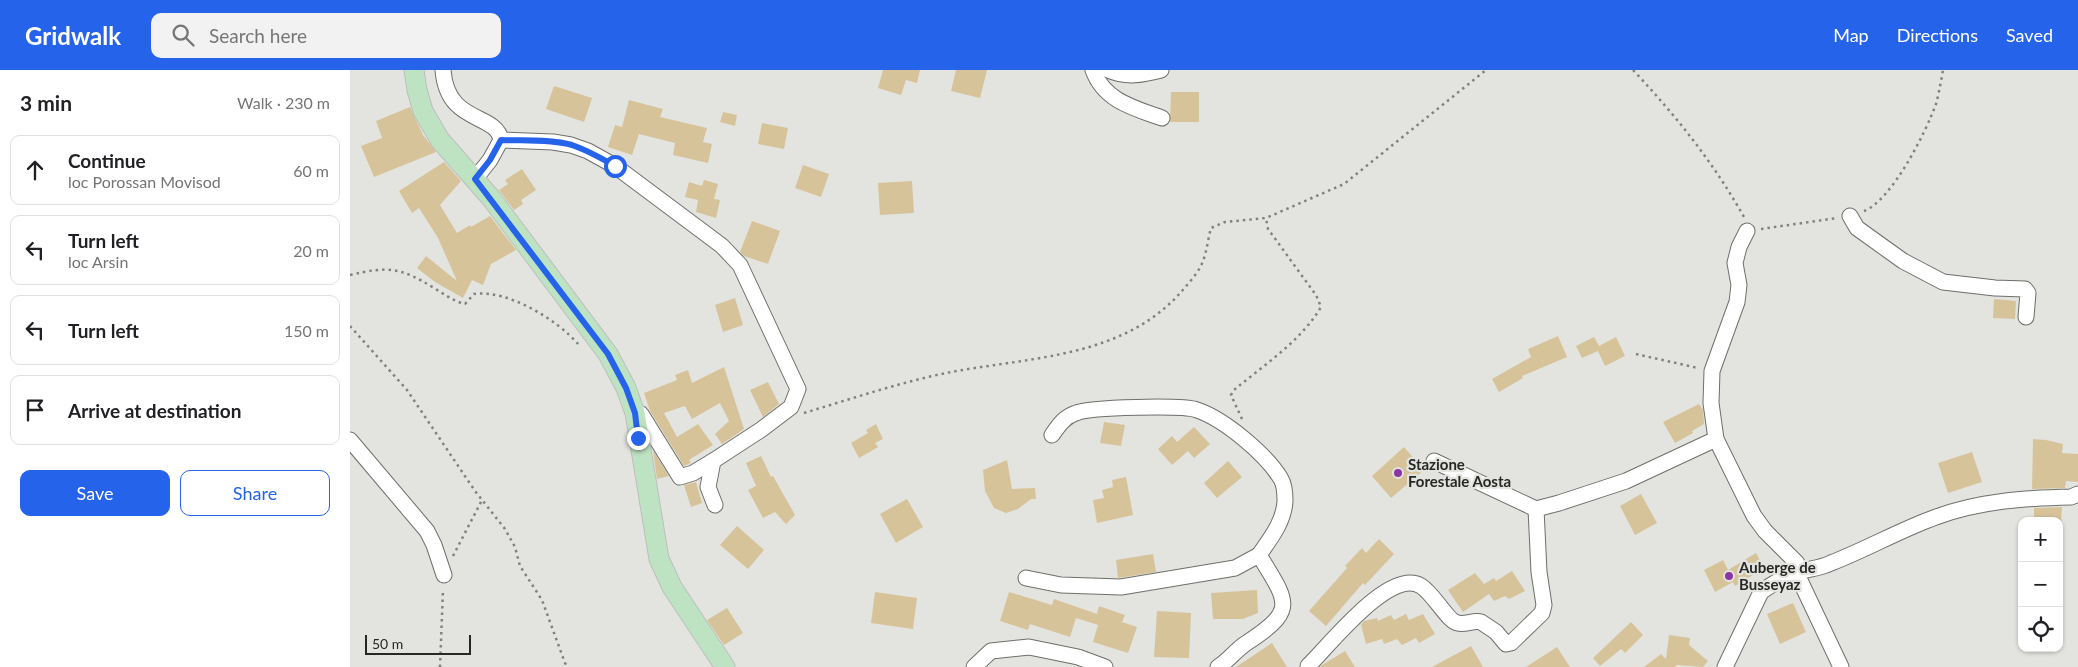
<!DOCTYPE html>
<html lang="en">
<head>
<meta charset="utf-8">
<style>
  :root { --surface:#fff; --page:#f2f2f2; --text:#202124; --muted:#757577; --line:#e0e0e0; --accent:#2563eb }
  body { margin:0; font-family:Lato,sans-serif; background:var(--page); color:var(--text) }
  .controls { position:absolute; right:15px; bottom:15px; display:grid; overflow:hidden; border-radius:10px; box-shadow:0 1px 4px #0004 }
  .controls button { width:45px; height:45px; display:grid; place-items:center; padding:0; border:0; border-bottom:1px solid var(--line); background:var(--surface); color:var(--text); font:25px sans-serif }
  .scale { position:absolute; left:15px; bottom:12px; width:106px; box-sizing:border-box; padding-left:5px; border:2px solid #272826; border-top:0; font-size:14px; line-height:18px; white-space:nowrap; color:#272826; -webkit-text-stroke:4px #e3e4df; paint-order:stroke }
  .stop { position:absolute; width:15px; height:15px; margin:-11px; border:4px solid #2563eb; border-radius:50%; background:#fff }
  .stop.end { background:#2563eb; border-color:#fff; box-shadow:0 1px 5px #0008 }
  .list { margin:0; padding:0; list-style:none }
  h2 { display:flex; justify-content:space-between; align-items:center; height:65px; margin:0; padding:0 20px; font-size:21px }
  h2 small { font-size:16px; font-weight:400; color:var(--muted) }
  .list li { display:grid; grid-template-columns:32px 1fr auto; gap:15px; align-items:center; box-sizing:border-box; height:70px; margin:0 10px 10px; padding:0 10px; border:1px solid var(--line); border-radius:10px }
  .list b { display:block; font-size:19px; white-space:nowrap }
  .list p { margin:0; font-size:16px; white-space:nowrap; color:var(--muted) }
  .list em { font-size:16px; font-style:normal; color:var(--muted) }
  .actions { display:flex; gap:10px; padding:15px 20px }
  .actions a { flex:1; padding:11px 0; border:1px solid var(--accent); border-radius:10px; text-align:center; font-size:18px; color:var(--accent) }
  .actions .main { background:var(--accent); color:#fff }
  .icon { flex:none; width:28px; height:28px; fill:none; stroke:currentColor; stroke-width:2; stroke-linecap:round; stroke-linejoin:round }
  .map { position:relative; flex:none; width:1728px; height:597px; overflow:hidden }
  header { display:flex; align-items:center; gap:30px; box-sizing:border-box; height:70px; padding:0 25px; background:var(--accent); color:#fff }
  header strong { font-size:24px }
  nav { display:flex; gap:28px; margin-inline-start:auto; font-size:18px }
  .search { width:350px; height:45px; background:var(--page); display:flex; align-items:center; gap:12px; box-sizing:border-box; padding:0 18px; border-radius:10px; color:var(--muted); font-size:19px }
  main { display:flex }
  aside { flex:1; background:var(--surface) }
  .map>svg:first-child { display:block }
  .building { fill:#d7c39a }
  .lines { fill:none; stroke-linecap:round; stroke-linejoin:round }
  .minor-casing { stroke:#6e6f6b; stroke-width:17 }
  .major-casing { stroke:#bebebe; stroke-width:21 }
  .path { stroke:#81827e; stroke-width:2.5; stroke-dasharray:2.5 4; stroke-linecap:butt }
  .minor { stroke:#fff; stroke-width:15 }
  .major { stroke:#bee3c3; stroke-width:19 }
  .route { stroke:#2563eb; stroke-width:6 }
  .poi-dot { fill:#8b36a3; stroke:#e3e4df; stroke-width:2 }
  .labels { text-anchor:middle; dominant-baseline:central; stroke-width:4.5; stroke-linejoin:round; paint-order:stroke }
  .poi-label { font-size:15px; font-weight:bold; fill:#272826; stroke:#e3e4df; text-anchor:start }
</style>
</head>
<body>
<header>
<strong>Gridwalk</strong>
<div class="search"><svg class="icon" aria-label="search" viewBox="0 0 24 24"><circle cx="10" cy="10" r="6"/><path d="M15 15l6 6"/></svg>Search here</div>
<nav><a>Map</a><a>Directions</a><a>Saved</a></nav>
</header>
<main>
<aside>
<h2>3 min<small>Walk · 230 m</small></h2>
<ul class="list">
<li><svg class="icon" aria-label="ahead" viewBox="0 0 24 24"><path d="M12 20V5M6 11l6-6 6 6"/></svg><div><b>Continue</b><p>loc Porossan Movisod</p></div><em>60 m</em></li>
<li><svg class="icon" aria-label="left" viewBox="0 0 24 24"><path d="M17 20v-9H6M10 6l-5 5 5 5"/></svg><div><b>Turn left</b><p>loc Arsin</p></div><em>20 m</em></li>
<li><svg class="icon" aria-label="left" viewBox="0 0 24 24"><path d="M17 20v-9H6M10 6l-5 5 5 5"/></svg><div><b>Turn left</b></div><em>150 m</em></li>
<li><svg class="icon" aria-label="arrive" viewBox="0 0 24 24"><path d="M6 21V4h12l-3 4 3 4H6"/></svg><div><b>Arrive at destination</b></div></li>
</ul>
<div class="actions"><a class="main">Save</a><a>Share</a></div>
</aside>
<div class="map">
<svg width="1728" height="597" viewBox="0 0 1728 597">
  <rect width="100%" height="100%" fill="#e3e4df"/>
  <g class="building">
    <path d="M 533,0 L 570,0 L 567,13 L 556,10 L 551,25 L 528,18 Z"/>
    <path d="M 606,0 L 637,0 L 630,28 L 601,21 Z"/>
    <path d="M 204,16 L 242,28 L 234,52 L 196,39 Z"/>
    <path d="M 821,22 L 849,22 L 849,52 L 820,52 Z"/>
    <path d="M 279,30 L 313,39 L 310,47 L 357,58 L 353,72 L 362,74 L 358,93 L 323,85 L 325,73 L 289,64 L 282,85 L 258,77 L 265,55 L 272,57 Z"/>
    <path d="M 60,37 L 73,65 L 86,82 L 24,107 L 11,76 L 32,68 L 26,51 Z"/>
    <path d="M 373,42 L 387,45 L 385,56 L 370,52 Z"/>
    <path d="M 412,53 L 438,58 L 434,79 L 408,74 Z"/>
    <path d="M 94,92 L 111,111 L 90,135 L 107,163 L 120,155 L 121,157 L 140,146 L 166,180 L 141,194 L 133,215 L 122,210 L 113,228 L 85,212 L 67,198 L 76,186 L 107,211 L 88,168 L 69,138 L 62,143 L 49,121 Z"/>
    <path d="M 453,95 L 479,104 L 471,127 L 445,118 Z"/>
    <path d="M 172,99 L 186,120 L 171,130 L 173,134 L 164,140 L 149,120 L 158,114 L 155,110 Z"/>
    <path d="M 354,110 L 368,114 L 364,129 L 370,130 L 366,148 L 346,142 L 348,130 L 335,127 L 339,112 L 352,116 Z"/>
    <path d="M 562,111 L 564,143 L 530,145 L 528,113 Z"/>
    <path d="M 402,151 L 430,161 L 418,194 L 394,186 L 390,182 Z"/>
    <path d="M 385,228 L 393,255 L 373,262 L 365,235 Z"/>
    <path d="M 1644,229 L 1666,231 L 1665,249 L 1643,248 Z"/>
    <path d="M 1208,266 L 1217,287 L 1172,306 L 1173,308 L 1149,322 L 1142,309 L 1181,287 L 1178,279 Z"/>
    <path d="M 1244,267 L 1249,276 L 1266,267 L 1275,286 L 1255,296 L 1248,281 L 1232,288 L 1226,276 Z"/>
    <path d="M 374,297 L 394,359 L 372,374 L 365,364 L 379,351 L 370,333 L 342,349 L 335,336 L 314,343 L 327,367 L 348,354 L 363,375 L 339,390 L 341,393 L 334,396 L 300,341 L 294,323 L 327,310 L 325,305 L 338,300 L 342,313 Z"/>
    <path d="M 418,312 L 429,334 L 413,347 L 400,320 Z"/>
    <path d="M 1349,334 L 1353,340 L 1354,354 L 1342,361 L 1343,363 L 1325,373 L 1313,352 Z"/>
    <path d="M 754,352 L 775,355 L 771,376 L 750,373 Z"/>
    <path d="M 526,354 L 533,369 L 525,373 L 528,377 L 509,388 L 501,373 L 518,363 L 516,360 Z"/>
    <path d="M 844,357 L 860,374 L 844,388 L 838,381 L 822,395 L 808,379 L 822,366 L 827,372 Z"/>
    <path d="M 1683,369 L 1696,370 L 1713,374 L 1712,383 L 1728,384 L 1728,412 L 1716,411 L 1715,418 L 1682,419 Z"/>
    <path d="M 1054,377 L 1074,400 L 1041,428 L 1022,406 Z"/>
    <path d="M 303,380 L 319,406 L 307,409 Z"/>
    <path d="M 1622,382 L 1632,412 L 1598,423 L 1588,393 Z"/>
    <path d="M 411,386 L 421,407 L 423,406 L 445,445 L 436,454 L 425,442 L 413,448 L 398,420 L 406,416 L 396,393 Z"/>
    <path d="M 657,390 L 662,419 L 685,418 L 686,429 L 681,429 L 668,439 L 656,443 L 644,438 L 635,421 L 633,400 Z"/>
    <path d="M 878,391 L 892,407 L 867,428 L 854,413 Z"/>
    <path d="M 776,407 L 783,445 L 747,453 L 743,430 L 754,428 L 752,420 L 763,417 L 762,410 Z"/>
    <path d="M 346,412 L 352,433 L 341,437 L 334,415 Z"/>
    <path d="M 1291,424 L 1307,453 L 1285,465 L 1270,436 Z"/>
    <path d="M 557,429 L 573,457 L 546,473 L 530,444 Z"/>
    <path d="M 1712,437 L 1711,451 L 1684,451 L 1684,438 Z"/>
    <path d="M 387,456 L 414,480 L 398,499 L 370,475 Z"/>
    <path d="M 1029,469 L 1044,484 L 1015,515 L 1013,513 L 976,556 L 959,541 L 997,498 L 995,496 L 1012,478 L 1016,483 Z"/>
    <path d="M 1406,483 L 1414,498 L 1385,516 L 1383,512 L 1365,522 L 1354,500 L 1373,490 L 1378,500 Z"/>
    <path d="M 803,484 L 806,502 L 768,508 L 766,490 Z"/>
    <path d="M 1162,501 L 1175,521 L 1159,529 L 1155,526 L 1144,531 L 1139,524 L 1113,542 L 1098,520 L 1125,503 L 1134,514 L 1144,508 L 1146,511 Z"/>
    <path d="M 907,520 L 908,543 L 893,549 L 863,549 L 861,523 Z"/>
    <path d="M 525,522 L 567,528 L 563,559 L 521,553 Z"/>
    <path d="M 659,522 L 702,535 L 704,529 L 747,544 L 749,536 L 775,545 L 772,552 L 787,557 L 778,583 L 743,572 L 748,555 L 726,548 L 720,567 L 680,554 L 678,560 L 650,551 Z"/>
    <path d="M 1443,533 L 1456,562 L 1430,574 L 1417,544 Z"/>
    <path d="M 377,538 L 393,563 L 374,575 L 357,550 Z"/>
    <path d="M 807,541 L 841,543 L 839,588 L 804,587 Z"/>
    <path d="M 1056,544 L 1059,550 L 1073,544 L 1085,564 L 1069,573 L 1066,568 L 1052,575 L 1047,569 L 1034,574 L 1032,569 L 1016,574 L 1011,555 L 1014,551 L 1027,548 L 1028,551 L 1041,545 L 1044,550 Z"/>
    <path d="M 1281,552 L 1293,565 L 1275,583 L 1271,579 L 1250,596 L 1243,588 Z"/>
    <path d="M 1319,565 L 1340,568 L 1339,575 L 1358,591 L 1353,597 L 1327,595 L 1325,597 L 1294,597 L 1311,584 L 1316,589 Z"/>
    <path d="M 922,573 L 937,597 L 886,597 Z"/>
    <path d="M 1121,576 L 1133,597 L 1082,597 Z"/>
    <path d="M 1207,577 L 1220,597 L 1176,597 Z"/>
    <path d="M 995,581 L 1005,597 L 970,597 L 972,595 Z"/>
  </g>
  <g class="lines">
    <defs>
      <g id="minor">
        <path d="M 93,0 C 97,55 146,42 151,70 L 140,90 L 125,109"/>
        <path d="M 743,0 C 754,31 784,38 812,48"/>
        <path d="M 758,0 C 776,8 792,5 811,0"/>
        <path d="M 151,70 L 203,72 L 221,75 L 238,81 L 265,96 L 372,176 L 390,195 L 448,319 L 441,337 L 412,359 L 363,391 L 358,417 L 365,435"/>
        <path d="M 1500,146 L 1507,158 L 1553,191 L 1593,212 L 1645,218 L 1675,219 L 1678,223 L 1676,247"/>
        <path d="M 1397,161 L 1389,177 L 1385,193 L 1389,215 L 1387,232 L 1362,301 L 1361,333 L 1366,369 L 1404,446 L 1415,461 L 1447,493 L 1446,502 L 1491,597"/>
        <path d="M 285,343 L 291,344 L 330,407 L 343,403 L 363,391"/>
        <path d="M 702,365 C 709,355 714,347 726,343 C 740,337 833,335 847,340 C 874,349 916,384 931,409 C 934,414 935,425 935,431 C 934,452 920,469 909,485 C 939,534 947,540 895,574 C 885,581 878,591 868,597"/>
        <path d="M 0,370 L 77,461 L 84,475 L 94,505"/>
        <path d="M 1084,391 L 1186,439 L 1209,433 L 1276,411 L 1366,369"/>
        <path d="M 676,508 L 711,515 L 771,517 L 885,498 L 909,485"/>
        <path d="M 958,596 C 979,576 1040,497 1071,516 C 1084,524 1098,552 1108,553 C 1115,555 1123,550 1131,552 L 1146,562 L 1156,574 L 1161,573 L 1192,543 L 1194,535 L 1189,502 L 1186,439"/>
        <path d="M 624,597 L 641,581 L 679,577 L 728,587 L 755,597"/>
        <path d="M 1375,597 L 1411,522 C 1419,516 1439,504 1448,502 C 1459,499 1471,498 1481,493 C 1517,479 1550,460 1586,447 C 1629,431 1675,428 1721,427 L 1728,424"/>
      </g>
      <path id="major" d="M 64,0 L 67,20 L 73,41 L 90,70 L 141,128 L 258,284 L 276,318 L 285,343 L 309,489 L 322,517 L 375,597"/>
    </defs>
    <use href="#minor" class="minor-casing"/>
    <use href="#major" class="major-casing"/>
    <g class="path">
      <path d="M 1283,0 C 1327,47 1363,92 1394,147"/>
      <path d="M 1514,141 C 1542,130 1576,62 1586,34 C 1589,23 1591,11 1593,0"/>
      <path d="M 1411,159 L 1487,148"/>
      <path d="M 0,205 C 38,196 50,197 84,218 C 94,224 103,231 115,234 L 124,224 C 157,219 208,250 229,275"/>
      <path d="M 0,256 L 57,320 L 125,421 L 155,459 L 165,477 L 170,496 L 192,530 L 215,593 L 218,597"/>
      <path d="M 1286,284 L 1348,298"/>
      <path d="M 454,343 C 501,329 548,313 596,303 C 677,287 772,289 831,222 C 839,213 849,202 853,191 C 857,181 858,168 861,158 L 875,152 L 916,148 L 994,114 L 1136,0"/>
      <path d="M 892,349 L 881,325 L 884,320 C 914,295 951,271 971,237 L 966,225 L 918,159 L 916,148"/>
      <path d="M 103,486 L 132,430"/>
      <path d="M 90,597 L 93,520"/>
    </g>
    <use href="#minor" class="minor"/>
    <use href="#major" class="major"/>
  </g>
  <g class="lines">
    <path class="route" d="M 265,96 C 251,88 237,80 222,75 C 200,69 174,71 151,70 L 140,90 L 125,109 L 258,284 L 276,318 L 285,343 L 288,368"/>
  </g>
  <g class="poi-dot">
    <circle cx="1048" cy="403" r="5"/>
    <circle cx="1379" cy="506" r="5"/>
  </g>
  <g class="labels">
    <g class="poi-label">
      <text x="1058" y="394">Stazione<tspan x="1058" dy="17">Forestale Aosta</tspan></text>
      <text x="1389" y="497">Auberge de<tspan x="1389" dy="17">Busseyaz</tspan></text>
    </g>
  </g>
</svg>
<div class="controls">
<button>+</button>
<button>−</button>
<button><svg class="icon" aria-label="locate" viewBox="0 0 24 24"><circle cx="12" cy="12" r="6"/><path d="M12 2v4M12 18v4M2 12h4M18 12h4"/></svg></button>
</div>
<div class="scale">50 m</div>
<div class="stop" style="left:265px;top:96px"></div>
<div class="stop end" style="left:288px;top:368px"></div>
</div>
</main>
</body>
</html>
